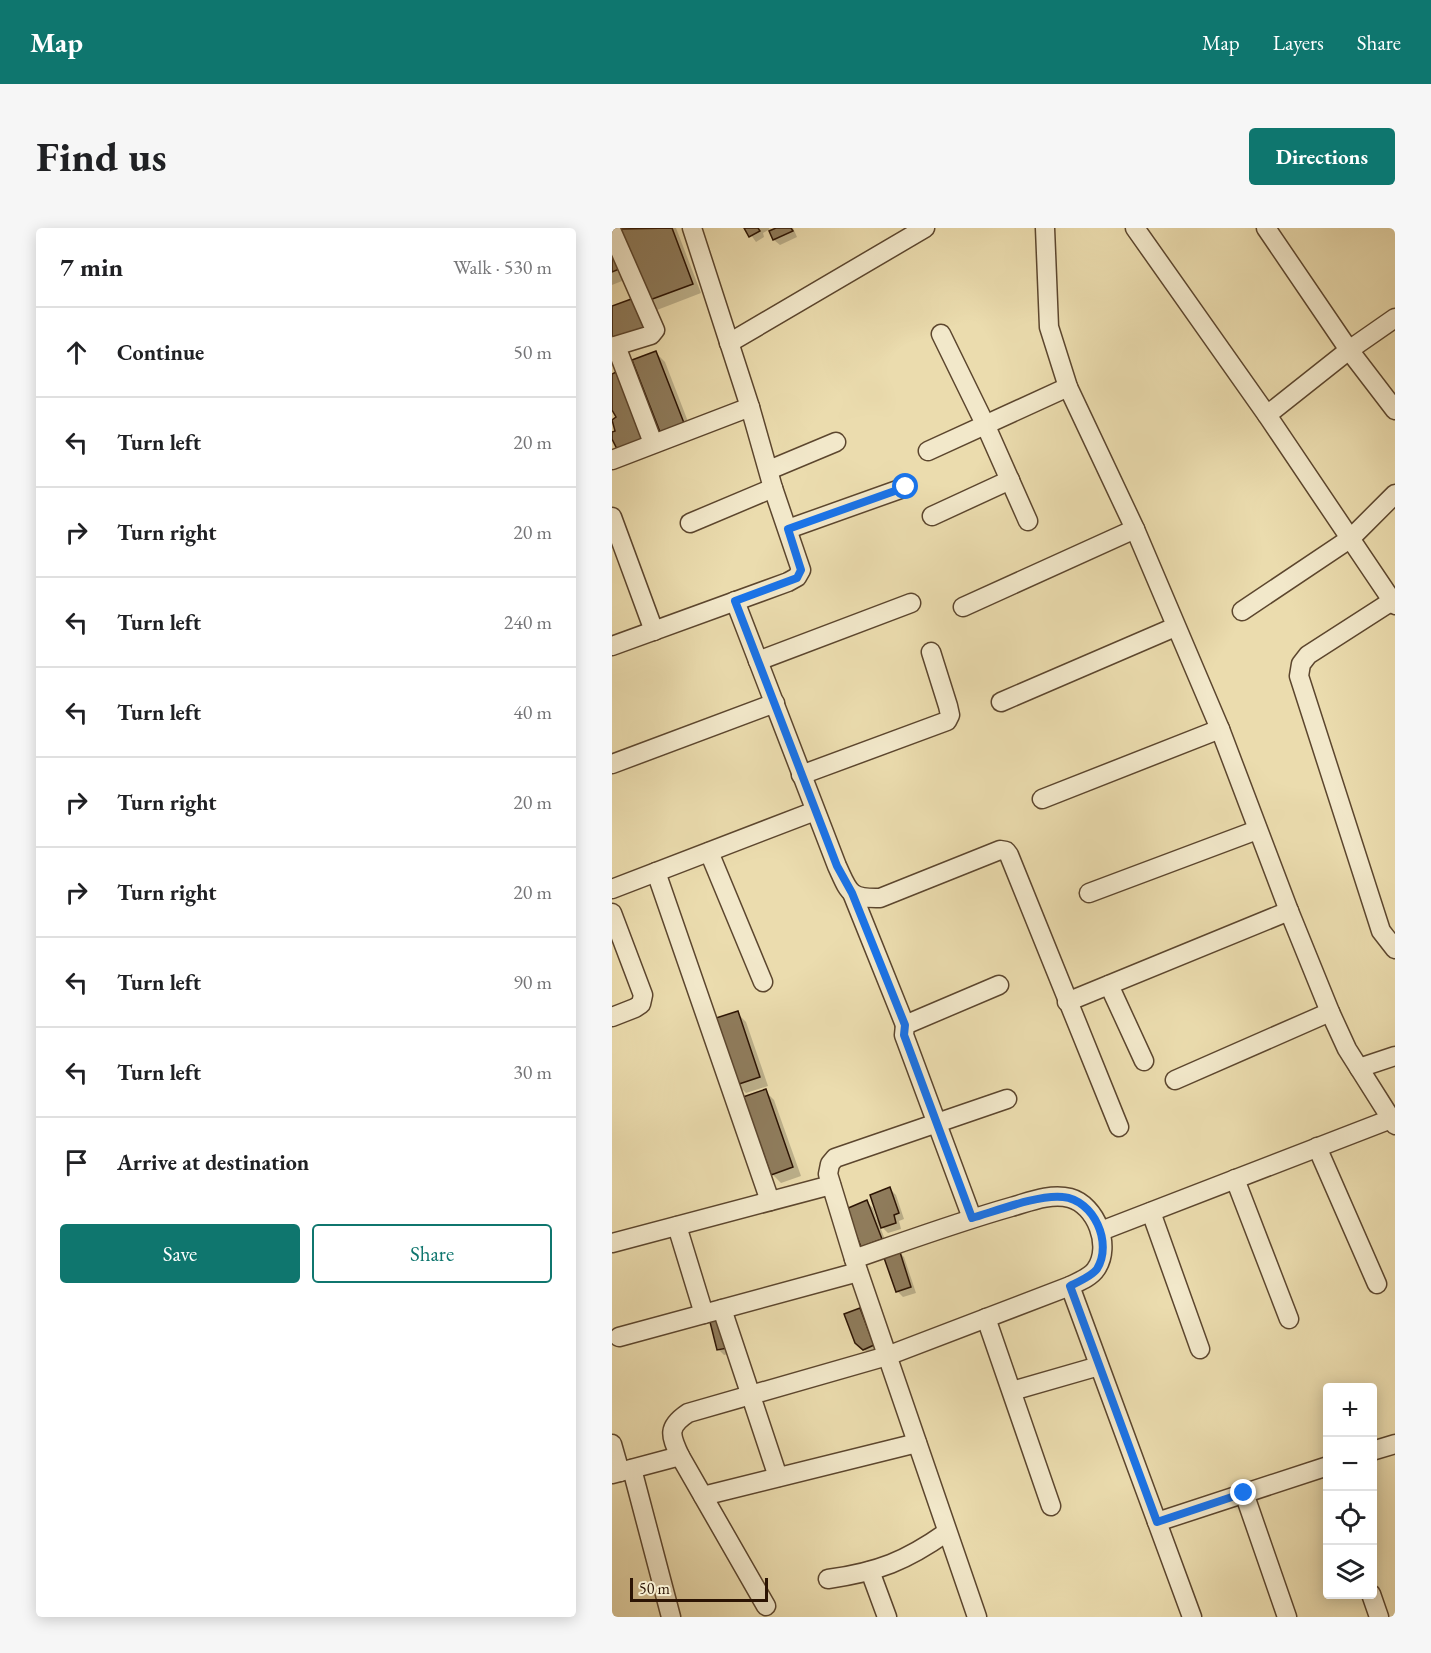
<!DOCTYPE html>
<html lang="en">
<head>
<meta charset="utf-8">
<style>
  :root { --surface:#fff; --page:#f6f6f6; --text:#202124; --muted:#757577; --line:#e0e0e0; --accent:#0f766e }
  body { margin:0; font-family:"EB Garamond",serif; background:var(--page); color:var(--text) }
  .controls { position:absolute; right:18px; bottom:18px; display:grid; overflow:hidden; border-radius:6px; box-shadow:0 3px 15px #0003 }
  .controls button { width:54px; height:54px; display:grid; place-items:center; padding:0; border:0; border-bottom:2px solid var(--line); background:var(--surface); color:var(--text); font:30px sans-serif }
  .scale { position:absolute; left:18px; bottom:15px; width:138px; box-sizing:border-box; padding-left:6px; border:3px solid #2c1404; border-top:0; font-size:16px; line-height:21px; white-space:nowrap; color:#2c1404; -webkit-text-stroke:4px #f2e8ca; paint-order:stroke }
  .stop { position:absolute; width:18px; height:18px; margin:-14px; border:4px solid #1a73e8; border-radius:50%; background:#fff }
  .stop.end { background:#1a73e8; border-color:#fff; box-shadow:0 2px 6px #0008 }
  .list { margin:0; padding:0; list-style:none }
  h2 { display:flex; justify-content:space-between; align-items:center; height:78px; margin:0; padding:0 24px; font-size:26px }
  h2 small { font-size:20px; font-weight:400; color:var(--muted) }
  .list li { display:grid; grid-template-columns:39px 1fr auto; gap:18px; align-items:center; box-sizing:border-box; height:90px; padding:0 24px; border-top:2px solid var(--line) }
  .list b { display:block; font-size:22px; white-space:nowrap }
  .list em { font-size:20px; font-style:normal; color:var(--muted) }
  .actions { display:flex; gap:12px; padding:18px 24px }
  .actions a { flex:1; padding:14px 0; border:2px solid var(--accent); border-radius:6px; text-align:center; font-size:21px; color:var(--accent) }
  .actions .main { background:var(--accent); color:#fff }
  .icon { flex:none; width:33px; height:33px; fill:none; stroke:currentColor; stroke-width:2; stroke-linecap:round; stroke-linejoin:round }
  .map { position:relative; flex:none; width:783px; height:1389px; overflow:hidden; border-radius:6px }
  header { display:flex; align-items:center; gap:36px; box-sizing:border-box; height:84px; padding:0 30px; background:var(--accent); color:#fff }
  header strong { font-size:28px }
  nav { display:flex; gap:33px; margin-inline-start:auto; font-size:21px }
  .intro { display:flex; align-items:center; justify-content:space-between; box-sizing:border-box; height:144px; padding:0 36px }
  h1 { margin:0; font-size:42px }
  .button { padding:15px 27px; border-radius:6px; background:var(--accent); color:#fff; font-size:21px; font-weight:700 }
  main { display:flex; gap:36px; padding:0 36px }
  aside { flex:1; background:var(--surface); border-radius:6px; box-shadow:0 3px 15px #0003 }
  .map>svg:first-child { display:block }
  .shadow { fill:#0003 }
  .building { fill:#8f7c5c; stroke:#2c1404; stroke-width:1.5 }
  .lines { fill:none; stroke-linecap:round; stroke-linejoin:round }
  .minor-casing { stroke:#5c462e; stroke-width:21 }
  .minor { stroke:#f2e8ca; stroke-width:18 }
  .route { stroke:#1a73e8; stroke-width:8 }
</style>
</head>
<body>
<header>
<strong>Map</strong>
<nav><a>Map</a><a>Layers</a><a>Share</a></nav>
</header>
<div class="intro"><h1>Find us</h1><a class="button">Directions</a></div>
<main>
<aside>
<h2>7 min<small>Walk · 530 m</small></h2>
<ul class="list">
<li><svg class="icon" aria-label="ahead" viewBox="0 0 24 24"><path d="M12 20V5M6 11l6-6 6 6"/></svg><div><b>Continue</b></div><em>50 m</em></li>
<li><svg class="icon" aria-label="left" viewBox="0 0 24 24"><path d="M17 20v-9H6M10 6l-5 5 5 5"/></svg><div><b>Turn left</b></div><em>20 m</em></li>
<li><svg class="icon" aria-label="right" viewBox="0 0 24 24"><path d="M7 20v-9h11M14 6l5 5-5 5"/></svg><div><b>Turn right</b></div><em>20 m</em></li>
<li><svg class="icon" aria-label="left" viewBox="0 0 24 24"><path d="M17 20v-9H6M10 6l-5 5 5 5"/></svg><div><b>Turn left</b></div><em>240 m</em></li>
<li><svg class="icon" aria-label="left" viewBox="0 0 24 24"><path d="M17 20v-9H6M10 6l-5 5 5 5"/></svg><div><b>Turn left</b></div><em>40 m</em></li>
<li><svg class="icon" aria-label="right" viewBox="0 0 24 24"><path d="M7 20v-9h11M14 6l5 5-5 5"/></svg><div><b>Turn right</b></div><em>20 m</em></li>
<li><svg class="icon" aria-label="right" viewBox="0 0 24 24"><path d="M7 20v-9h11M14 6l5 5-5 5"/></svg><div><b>Turn right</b></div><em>20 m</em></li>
<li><svg class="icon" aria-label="left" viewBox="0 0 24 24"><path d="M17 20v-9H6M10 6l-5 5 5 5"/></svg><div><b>Turn left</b></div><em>90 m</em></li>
<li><svg class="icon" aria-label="left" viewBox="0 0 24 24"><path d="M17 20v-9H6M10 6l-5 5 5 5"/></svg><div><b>Turn left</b></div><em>30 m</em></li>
<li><svg class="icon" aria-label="arrive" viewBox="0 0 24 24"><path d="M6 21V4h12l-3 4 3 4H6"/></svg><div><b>Arrive at destination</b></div></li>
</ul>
<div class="actions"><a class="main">Save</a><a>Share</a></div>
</aside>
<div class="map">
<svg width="783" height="1389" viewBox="0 0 783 1389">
  <rect width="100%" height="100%" fill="#ebdcae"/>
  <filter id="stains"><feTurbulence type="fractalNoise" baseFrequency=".00333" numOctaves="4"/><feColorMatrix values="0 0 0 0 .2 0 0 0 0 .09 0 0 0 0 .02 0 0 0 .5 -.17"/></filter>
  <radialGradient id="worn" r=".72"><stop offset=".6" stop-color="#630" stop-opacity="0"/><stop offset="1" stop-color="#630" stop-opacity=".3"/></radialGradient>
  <g class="shadow">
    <path d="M 13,0 L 64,0 L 89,65 L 45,82 L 36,73 L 9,1 Z"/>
    <path d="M 134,0 L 157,0 L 159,4 L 165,0 L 181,0 L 185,9 L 168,17 L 162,12 L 158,1 L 151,5 L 152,9 L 144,14 Z"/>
    <path d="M 0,5 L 20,49 L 0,57 Z"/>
    <path d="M 44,125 L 53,134 L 80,204 L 58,212 Z"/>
    <path d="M 125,785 L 134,794 L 156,858 L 134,865 L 125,856 Z"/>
    <path d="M 153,863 L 162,872 L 189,948 L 169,955 L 160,946 Z"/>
    <path d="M 278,961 L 284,967 L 292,991 L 287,993 L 289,1001 L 276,1005 L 267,996 L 275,1017 L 256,1024 L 250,1019 L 236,981 L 255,974 L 261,980 L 265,992 L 268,991 Z"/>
    <path d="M 286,1023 L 292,1029 L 304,1065 L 291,1069 L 285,1063 Z"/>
    <path d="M 248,1082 L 253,1088 L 267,1123 L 258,1127 L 244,1114 Z"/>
    <path d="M 99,1091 L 121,1125 L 112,1127 L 106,1121 Z"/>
  </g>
  <g class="building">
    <path d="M 60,0 L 81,56 L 35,73 L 7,1 Z"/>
    <path d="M 132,0 L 146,0 L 148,3 L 137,9 Z"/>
    <path d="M 164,0 L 179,0 L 181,3 L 161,12 L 157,3 Z"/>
    <path d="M 0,9 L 12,39 L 0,44 Z"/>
    <path d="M 22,70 L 33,101 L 0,113 L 0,78 Z"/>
    <path d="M 44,123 L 72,195 L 48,204 L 20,132 Z"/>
    <path d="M 4,144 L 32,213 L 6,223 L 0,211 L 0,204 L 3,203 L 0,192 L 4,189 L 0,182 L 0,146 Z"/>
    <path d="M 126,783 L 148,849 L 124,857 L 101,791 Z"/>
    <path d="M 154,861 L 181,939 L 159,947 L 131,869 Z"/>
    <path d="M 278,959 L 287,985 L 282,987 L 284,995 L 269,1000 L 258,967 Z"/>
    <path d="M 255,972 L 270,1011 L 249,1019 L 234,981 Z"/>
    <path d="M 287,1021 L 299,1059 L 284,1064 L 271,1027 Z"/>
    <path d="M 248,1080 L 262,1117 L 251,1122 L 243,1115 L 232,1086 Z"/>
    <path d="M 110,1086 L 116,1120 L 105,1122 L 97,1090 Z"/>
  </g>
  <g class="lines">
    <defs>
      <g id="minor">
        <path d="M 433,0 L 437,99 L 456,159 L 523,301 L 608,501 L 677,683 L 718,784 L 735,821 L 783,897"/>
        <path d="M 523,0 L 655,187 L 783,377"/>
        <path d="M 654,0 L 737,122 L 783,182"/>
        <path d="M 0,4 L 43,102 L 39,107 L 0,119"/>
        <path d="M 329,106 L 373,196 L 416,293"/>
        <path d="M 117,115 L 313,0"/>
        <path d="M 4,118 L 41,215"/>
        <path d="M 655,187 L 737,122 L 783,90"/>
        <path d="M 316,223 L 456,159"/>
        <path d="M 0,232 L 138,179"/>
        <path d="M 157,242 L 224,214"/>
        <path d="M 320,288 L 398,252"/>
        <path d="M 0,289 L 42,403"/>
        <path d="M 78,295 L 161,260"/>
        <path d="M 176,301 L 294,259"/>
        <path d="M 783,371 L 696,427 L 689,436 L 687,448 L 769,703 L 783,721"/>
        <path d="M 123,373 L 225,638 C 237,664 237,671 268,670 L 388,622 L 394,623 L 397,627 L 507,899"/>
        <path d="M 351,379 L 523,301"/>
        <path d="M 630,383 L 739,310 L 783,266"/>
        <path d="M 0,418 L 176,354 L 185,349 L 189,342 L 161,260 L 138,179 L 80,0"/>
        <path d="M 146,433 L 299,375"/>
        <path d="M 389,474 L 563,399"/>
        <path d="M 0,536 L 163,475"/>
        <path d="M 189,547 L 335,493 L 338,487 L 336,478 L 319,424"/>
        <path d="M 430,571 L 608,501"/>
        <path d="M 97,624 L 151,754"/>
        <path d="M 44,644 L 158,973"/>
        <path d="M 0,661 L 203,583"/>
        <path d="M 240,665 L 293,797"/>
        <path d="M 477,665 L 645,602"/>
        <path d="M 0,685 L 31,767 L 29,776 L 23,780 L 0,789"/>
        <path d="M 497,757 L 532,833"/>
        <path d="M 455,774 L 677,683"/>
        <path d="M 747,840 L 783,828"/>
        <path d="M 563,852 L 718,784"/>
        <path d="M 705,919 L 765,1056"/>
        <path d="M 623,951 L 677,1091"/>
        <path d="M 539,984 L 588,1121"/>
        <path d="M 360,990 L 292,807 L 293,797 L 387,757"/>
        <path d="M 65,998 L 92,1086"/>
        <path d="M 489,1003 L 779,891"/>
        <path d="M 0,1015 L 219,957"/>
        <path d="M 458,1058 L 580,1389"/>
        <path d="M 110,1081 L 166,1249"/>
        <path d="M 374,1090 L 439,1278"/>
        <path d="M 7,1109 L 246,1044"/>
        <path d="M 400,1163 L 487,1138"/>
        <path d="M 0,1216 L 8,1244"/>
        <path d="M 760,1223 L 783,1216"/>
        <path d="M 20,1241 L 59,1389"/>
        <path d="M 0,1246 L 68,1228"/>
        <path d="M 632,1265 L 675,1389"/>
        <path d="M 91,1268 L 305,1215"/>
        <path d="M 545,1294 L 716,1238"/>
        <path d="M 258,1343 L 275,1389"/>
        <path d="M 216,1351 C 266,1344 294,1333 335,1304"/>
        <path d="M 759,1366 L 767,1389"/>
        <path d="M 154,1378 L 68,1228 C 58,1207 55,1199 76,1185 L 275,1128 L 458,1058 C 466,1054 479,1049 484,1041 C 500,1018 484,977 458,970 C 438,965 417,974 399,979 C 346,994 294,1013 242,1031"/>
        <path d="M 365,1389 L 242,1031 L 216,946 L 218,936 L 223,930 L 395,871"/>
      </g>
    </defs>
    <use href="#minor" class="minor-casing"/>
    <use href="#minor" class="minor"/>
  </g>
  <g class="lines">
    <path class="route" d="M 294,259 L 176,301 L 189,342 L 185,350 L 123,373 L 225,638 L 240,665 L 293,797 L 292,807 L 360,990 C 384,983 428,966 451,969 C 482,972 501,1015 485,1041 C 480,1048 466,1054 458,1058 L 545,1294 L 632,1265"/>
  </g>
  <rect width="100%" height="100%" filter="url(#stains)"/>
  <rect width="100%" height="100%" fill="url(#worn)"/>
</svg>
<div class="controls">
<button>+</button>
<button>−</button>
<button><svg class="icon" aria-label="locate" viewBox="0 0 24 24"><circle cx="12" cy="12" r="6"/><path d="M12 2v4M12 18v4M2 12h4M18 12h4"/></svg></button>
<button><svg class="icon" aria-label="layers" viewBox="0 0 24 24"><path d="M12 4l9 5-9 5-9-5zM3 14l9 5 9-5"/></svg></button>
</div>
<div class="scale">50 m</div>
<div class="stop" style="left:294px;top:259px"></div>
<div class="stop end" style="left:632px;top:1265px"></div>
</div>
</main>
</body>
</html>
